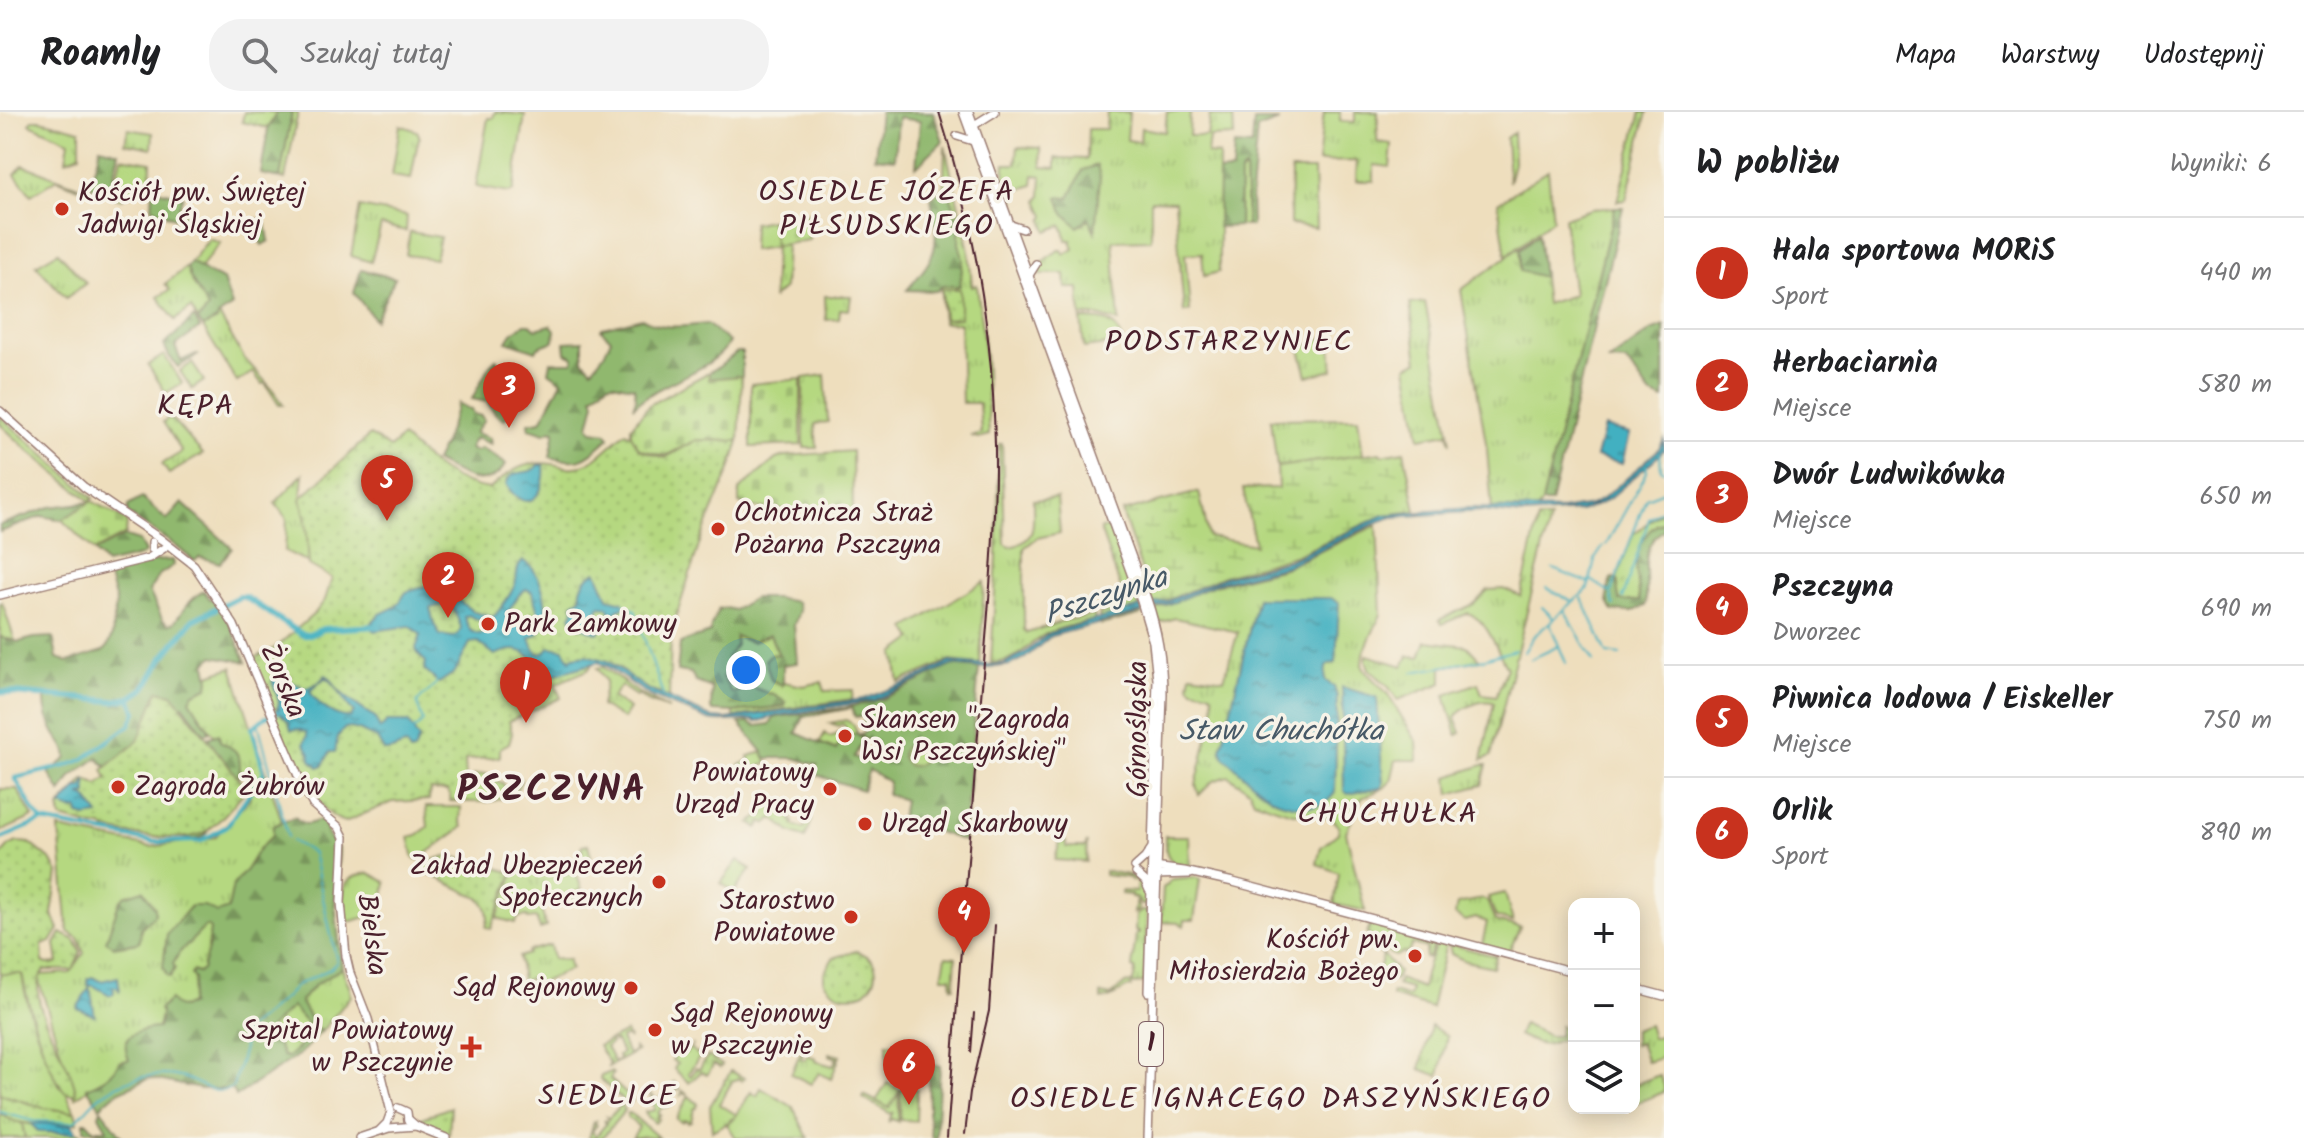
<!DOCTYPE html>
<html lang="pl">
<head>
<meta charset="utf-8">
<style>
  :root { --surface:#fff; --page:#f2f2f2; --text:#202124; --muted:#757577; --line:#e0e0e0; --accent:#c8321e }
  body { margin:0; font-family:Kalam,sans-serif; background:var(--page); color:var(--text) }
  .controls { position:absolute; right:24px; bottom:24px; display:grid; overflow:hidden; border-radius:16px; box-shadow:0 4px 20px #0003 }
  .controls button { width:72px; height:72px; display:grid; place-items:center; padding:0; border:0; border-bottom:2px solid var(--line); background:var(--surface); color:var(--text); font:40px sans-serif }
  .you { position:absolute; left:746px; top:558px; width:28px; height:28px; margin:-20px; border:6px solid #fff; border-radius:50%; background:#1a73e8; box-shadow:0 0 0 12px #1a73e833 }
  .badge { display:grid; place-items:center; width:52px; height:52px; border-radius:50%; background:var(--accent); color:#fff; font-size:26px; font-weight:700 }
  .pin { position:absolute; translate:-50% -66px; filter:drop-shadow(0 2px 4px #0008) }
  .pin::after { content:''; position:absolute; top:42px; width:28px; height:24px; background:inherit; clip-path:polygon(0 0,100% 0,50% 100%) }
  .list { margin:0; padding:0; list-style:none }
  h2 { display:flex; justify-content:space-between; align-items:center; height:104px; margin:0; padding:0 32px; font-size:34px }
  h2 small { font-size:26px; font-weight:400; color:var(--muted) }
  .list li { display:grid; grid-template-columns:52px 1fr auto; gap:24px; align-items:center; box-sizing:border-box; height:112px; padding:0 32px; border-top:2px solid var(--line) }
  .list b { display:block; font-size:30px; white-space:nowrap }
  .list p { margin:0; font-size:26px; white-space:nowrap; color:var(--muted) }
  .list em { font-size:26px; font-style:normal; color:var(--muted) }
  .icon { flex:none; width:44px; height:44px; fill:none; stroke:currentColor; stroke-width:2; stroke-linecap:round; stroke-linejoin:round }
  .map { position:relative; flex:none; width:1664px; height:1026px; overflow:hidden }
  header { display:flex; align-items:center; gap:48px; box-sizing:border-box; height:112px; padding:0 40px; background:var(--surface); border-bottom:2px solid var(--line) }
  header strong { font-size:38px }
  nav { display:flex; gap:44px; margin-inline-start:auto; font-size:28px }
  .search { width:560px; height:72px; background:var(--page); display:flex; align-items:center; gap:20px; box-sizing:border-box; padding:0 28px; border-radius:32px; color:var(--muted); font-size:30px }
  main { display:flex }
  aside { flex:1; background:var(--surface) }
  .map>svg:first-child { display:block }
  .grass { fill:url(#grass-tufts); stroke:#807c56; stroke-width:2; fill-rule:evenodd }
  .forest { fill:url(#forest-firs); stroke:#6d6c4c; stroke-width:2; fill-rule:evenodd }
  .wetland { fill:url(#wetland-marsh); stroke:#807c56; stroke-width:2 }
  .cemetery { fill:url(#cemetery-stones); stroke:#807c56; stroke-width:2 }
  .park { fill:url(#park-dots); stroke:#807c56; stroke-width:2 }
  .garden { fill:#b5d880; stroke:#807c56; stroke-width:2 }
  .water { fill:url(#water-ripples); stroke:#466876; stroke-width:2; fill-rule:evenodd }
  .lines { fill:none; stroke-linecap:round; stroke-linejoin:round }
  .stream { stroke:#43b0c1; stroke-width:2 }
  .canal { stroke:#43b0c1; stroke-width:4 }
  .river { stroke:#43b0c1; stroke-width:6 }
  .major-casing { stroke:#9c7e74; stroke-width:10 }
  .major { stroke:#fff; stroke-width:7 }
  .rail { stroke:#4a1f2b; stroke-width:2 }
  .poi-dot { fill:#c8321e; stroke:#f7f3e8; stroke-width:3 }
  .labels { text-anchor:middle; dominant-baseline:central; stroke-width:7; stroke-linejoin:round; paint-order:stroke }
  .shield { fill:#f7f3e8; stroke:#7e5f64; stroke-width:2 }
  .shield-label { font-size:26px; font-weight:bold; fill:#4a1f2b }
  .poi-label { font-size:28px; fill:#4a1f2b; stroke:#f7f3e8; text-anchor:start }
  .street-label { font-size:28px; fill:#4a1f2b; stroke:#f7f3e8 }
  .neighbourhood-label { font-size:30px; letter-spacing:2px; fill:#4a1f2b; stroke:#f7f3e8 }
  .water-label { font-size:30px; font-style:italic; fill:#475967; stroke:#f7f3e8 }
  .district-label { font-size:36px; font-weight:bold; letter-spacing:2px; fill:#4a1f2b; stroke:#f7f3e8 }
</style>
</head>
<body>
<header>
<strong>Roamly</strong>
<div class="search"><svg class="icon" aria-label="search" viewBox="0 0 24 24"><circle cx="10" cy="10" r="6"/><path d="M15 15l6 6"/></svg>Szukaj tutaj</div>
<nav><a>Mapa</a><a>Warstwy</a><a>Udostępnij</a></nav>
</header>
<main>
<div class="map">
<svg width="1664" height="1026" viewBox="0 0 1664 1026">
  <defs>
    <pattern id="grass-tufts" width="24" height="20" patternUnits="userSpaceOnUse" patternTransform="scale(2)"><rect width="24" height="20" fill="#b5d880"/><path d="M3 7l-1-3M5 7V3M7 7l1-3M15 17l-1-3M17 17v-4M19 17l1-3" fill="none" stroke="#9db96f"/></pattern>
    <pattern id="forest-firs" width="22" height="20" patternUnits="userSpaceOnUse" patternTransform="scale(2)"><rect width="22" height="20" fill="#90b86e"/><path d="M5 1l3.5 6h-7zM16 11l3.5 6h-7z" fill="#78955b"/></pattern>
    <pattern id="wetland-marsh" width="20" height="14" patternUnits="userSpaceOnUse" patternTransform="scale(2)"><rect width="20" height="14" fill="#b5d880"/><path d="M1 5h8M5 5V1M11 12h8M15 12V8" fill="none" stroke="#9db96f"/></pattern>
    <pattern id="cemetery-stones" width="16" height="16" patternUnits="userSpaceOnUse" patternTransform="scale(2)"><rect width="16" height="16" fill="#b5d880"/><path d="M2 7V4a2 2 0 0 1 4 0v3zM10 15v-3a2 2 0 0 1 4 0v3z" fill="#9db96f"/></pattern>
    <pattern id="park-dots" width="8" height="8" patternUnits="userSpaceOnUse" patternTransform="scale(2)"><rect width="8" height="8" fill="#b5d880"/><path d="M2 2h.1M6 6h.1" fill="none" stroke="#9db96f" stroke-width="1.8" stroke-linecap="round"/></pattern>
    <pattern id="water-ripples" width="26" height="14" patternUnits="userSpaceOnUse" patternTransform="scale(2)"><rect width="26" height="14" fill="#43b0c1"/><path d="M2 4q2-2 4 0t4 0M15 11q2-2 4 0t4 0" fill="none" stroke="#3a8f9d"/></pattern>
  </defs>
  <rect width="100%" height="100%" fill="#f7f3e8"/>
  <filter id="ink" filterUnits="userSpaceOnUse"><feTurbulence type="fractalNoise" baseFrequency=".0125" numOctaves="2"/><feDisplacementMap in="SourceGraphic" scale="16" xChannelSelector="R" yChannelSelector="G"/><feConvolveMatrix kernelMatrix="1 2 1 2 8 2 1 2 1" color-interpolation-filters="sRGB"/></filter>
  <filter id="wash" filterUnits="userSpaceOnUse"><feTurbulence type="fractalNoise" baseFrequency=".006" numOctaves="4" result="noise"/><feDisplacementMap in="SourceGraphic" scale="32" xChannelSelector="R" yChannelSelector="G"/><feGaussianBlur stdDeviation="1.8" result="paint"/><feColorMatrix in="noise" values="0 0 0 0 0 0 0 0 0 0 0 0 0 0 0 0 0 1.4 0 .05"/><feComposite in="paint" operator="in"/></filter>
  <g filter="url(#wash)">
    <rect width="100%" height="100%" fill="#eedebd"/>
    <g class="grass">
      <path d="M 244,0 L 277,0 L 268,16 L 242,10 Z"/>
      <path d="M 292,0 L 298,0 L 285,67 L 280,66 Z"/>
      <path d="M 1107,0 L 1129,0 L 1127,28 L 1140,30 L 1141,16 L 1165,20 L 1167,0 L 1190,0 L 1189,24 L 1207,24 L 1210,3 L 1233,6 L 1234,24 L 1209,25 L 1207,42 L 1219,43 L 1219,160 L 1204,164 L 1202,141 L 1185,142 L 1190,199 L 1184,200 L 1175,89 L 1151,88 L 1151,128 L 1113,129 L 1119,210 L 1098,204 L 1081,204 L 1079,176 L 1066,176 L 1065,162 L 1039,162 L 1037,158 L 1047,146 L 1059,138 L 1062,138 L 1064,142 L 1074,137 L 1071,128 L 1067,128 L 1062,113 L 1047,119 L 1043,108 L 1045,104 L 1038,88 L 1041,85 L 1042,64 L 1034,63 L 1033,73 L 1015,79 L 1013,99 L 1004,65 L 1005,52 L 1016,52 L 1018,35 L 1041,36 L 1042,55 L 1056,56 L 1056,46 L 1087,47 L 1088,17 L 1106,17 Z"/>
      <path d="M 1324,0 L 1340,0 L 1340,9 L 1355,10 L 1355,0 L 1378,0 L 1377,30 L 1392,32 L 1390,55 L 1374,53 L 1374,69 L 1356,69 L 1357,49 L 1318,50 Z"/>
      <path d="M 1641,0 L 1647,0 L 1626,88 L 1617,89 Z"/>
      <path d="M 32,8 L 41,8 L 80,18 L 80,42 L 66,48 L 69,29 L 30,12 Z"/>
      <path d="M 400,13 L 417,19 L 419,23 L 411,67 L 392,64 Z"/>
      <path d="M 128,17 L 153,21 L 152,36 L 125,31 Z"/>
      <path d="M 1513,21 L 1514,51 L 1509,70 L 1506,26 Z"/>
      <path d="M 945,34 L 969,139 L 972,174 L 977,173 L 985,245 L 989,323 L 978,326 L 972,324 L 981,321 L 979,291 L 962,291 L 960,211 L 943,210 L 941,183 Z"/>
      <path d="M 121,45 L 151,50 L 150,76 L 120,87 L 112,85 Z"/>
      <path d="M 23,53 L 78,74 L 78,76 L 57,67 L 31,83 L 15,62 Z"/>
      <path d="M 1245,55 L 1247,114 L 1239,114 L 1240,61 Z"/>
      <path d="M 1291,58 L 1314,58 L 1316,116 L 1290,112 Z"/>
      <path d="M 1548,58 L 1553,107 L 1506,144 L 1498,91 Z"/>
      <path d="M 360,95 L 407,104 L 406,119 L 381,113 L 371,150 L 351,144 Z"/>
      <path d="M 1615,95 L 1542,391 L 1536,399 L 1492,397 L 1487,337 L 1461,178 L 1538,122 L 1546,192 L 1574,183 L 1564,106 L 1591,97 Z"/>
      <path d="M 771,108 L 775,134 L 786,132 L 784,176 L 773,186 L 775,135 L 752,138 L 753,111 Z"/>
      <path d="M 410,120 L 440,125 L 435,147 L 406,143 Z"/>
      <path d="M 209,127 L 220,131 L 200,156 L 191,150 Z"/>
      <path d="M 58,140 L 86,171 L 66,186 L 36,153 Z"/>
      <path d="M 187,155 L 190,165 L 209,197 L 198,208 L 191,196 L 175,208 L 158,185 L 170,178 L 165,172 Z"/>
      <path d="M 825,184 L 851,184 L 849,198 L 840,197 L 839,207 L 826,208 Z"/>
      <path d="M 1425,190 L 1451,331 L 1448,321 L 1420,326 L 1407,254 L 1418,249 L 1410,192 Z"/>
      <path d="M 219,203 L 244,246 L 273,278 L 283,293 L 279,293 L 265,271 L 262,272 L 253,260 L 237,270 L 203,215 L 216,208 Z"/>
      <path d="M 1081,207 C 1104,207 1116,207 1123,231 L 1084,236 Z"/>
      <path d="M 1330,222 L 1333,258 L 1307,264 L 1300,237 Z"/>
      <path d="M 825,263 L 828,310 L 815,312 L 817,336 L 804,336 L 803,266 Z"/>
      <path d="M 0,304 L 93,386 L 91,390 L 29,339 L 0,312 Z"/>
      <path d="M 170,305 L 203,342 L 169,362 L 162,352 L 182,340 L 163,310 Z"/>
      <path d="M 1358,306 L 1363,343 L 1277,355 L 1271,307 Z"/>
      <path d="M 999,332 L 1002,332 L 1005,432 L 1010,435 C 1038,429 1033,412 1033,388 L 1057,386 L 1060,421 L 1037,426 L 1024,436 L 1024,518 L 1027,521 L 1064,509 L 1094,503 L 1095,508 C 1079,512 1060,515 1046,522 C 1024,534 1019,550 991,551 L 997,446 Z"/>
      <path d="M 303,362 L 301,386 L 306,408 L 309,451 L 285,439 L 287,407 L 275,391 Z"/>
      <path d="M 1664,398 L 1664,411 L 1657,412 L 1641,433 L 1637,446 L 1639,489 L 1620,489 C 1616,481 1619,474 1617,466 L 1633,422 Z"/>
      <path d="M 1538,407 L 1550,407 L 1491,644 L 1482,648 L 1494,591 C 1482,586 1462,596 1455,605 L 1461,621 L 1457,623 L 1445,583 L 1478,571 L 1482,582 L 1496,584 L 1507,556 C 1496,538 1489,509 1468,501 L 1442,512 L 1439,508 L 1474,492 L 1488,478 L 1503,477 L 1521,484 Z"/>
      <path d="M 1377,413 L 1381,502 L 1363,542 L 1362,553 L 1366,560 L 1387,581 L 1417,630 L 1418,648 L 1396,648 L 1391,669 L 1384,676 L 1362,686 L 1346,720 L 1365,799 L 1334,792 L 1339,761 L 1317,752 L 1321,735 L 1338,721 L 1339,715 L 1332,706 L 1326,706 C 1317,698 1306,703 1294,701 C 1281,699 1267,692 1254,688 L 1250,679 L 1228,664 L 1213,669 L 1199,683 L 1196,673 L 1214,598 L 1213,583 L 1209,580 L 1193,577 L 1189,573 L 1191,562 L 1224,567 L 1238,520 L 1175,506 L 1159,511 L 1156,497 L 1215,473 L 1284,456 ZM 1257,486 L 1329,552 L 1325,555 L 1325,568 L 1337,584 L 1335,680 L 1277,689 L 1224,645 L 1221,637 L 1223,630 Z"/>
      <path d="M 1108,416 L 1112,420 L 1142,502 L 1101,513 L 1099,502 L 1127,494 L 1100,417 Z"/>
      <path d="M 984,470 L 980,552 L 949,549 L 899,570 L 894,541 L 913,527 L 906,516 Z"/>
      <path d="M 2,490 L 15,529 L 0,525 L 0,491 Z"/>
      <path d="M 770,523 L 779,543 L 782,573 L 784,570 L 803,574 L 822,570 L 825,579 L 853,578 L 852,587 L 734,605 L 734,600 L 780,595 L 776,583 L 766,582 L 753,575 L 732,581 L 722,565 L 728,558 L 727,545 L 735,524 C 760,534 747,530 770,523 Z"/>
      <path d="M 1426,529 L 1467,534 L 1480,548 L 1442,555 L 1442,571 L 1398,588 L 1387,573 L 1369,557 L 1366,547 L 1367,543 L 1403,554 L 1408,544 L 1420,545 Z"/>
      <path d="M 232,555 L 283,713 L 258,739 L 195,889 L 112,964 L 95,972 L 75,986 L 37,863 L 70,861 L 84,841 L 78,826 L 68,820 L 59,717 L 151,735 L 215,725 L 250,686 L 248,668 L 182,581 L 201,566 Z"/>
      <path d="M 603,555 L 640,582 L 669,597 L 649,590 L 638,583 L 636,584 L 621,574 L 612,585 L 629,597 L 623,607 L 601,594 L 606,569 L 597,556 Z"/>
      <path d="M 846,608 L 854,613 L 857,621 L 843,627 L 837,638 L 819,631 L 825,621 L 829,625 L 843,621 L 839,620 L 845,618 L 845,614 L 842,612 L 839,614 L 830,611 Z"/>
      <path d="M 763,640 L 768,651 L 743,662 L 739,653 L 750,648 L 749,644 Z"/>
      <path d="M 1483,653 L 1487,653 L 1482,673 L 1450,682 L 1448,665 Z"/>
      <path d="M 0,677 L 17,677 L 33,705 L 0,720 Z"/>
      <path d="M 790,691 L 798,693 L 791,708 L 794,710 L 793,713 L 804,717 L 808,706 L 812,708 L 805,726 L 790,720 L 773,706 L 766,712 L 763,710 L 758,716 L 750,711 L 764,702 L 762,698 L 769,694 Z"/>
      <path d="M 426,695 L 461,695 L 460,708 L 463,715 L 422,745 L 422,749 L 414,747 L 409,725 L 417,723 L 428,715 Z"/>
      <path d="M 1165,724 L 1189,724 L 1190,757 C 1170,753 1164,744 1165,724 Z"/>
      <path d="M 1060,729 L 1066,729 L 1066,735 L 1085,735 L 1087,730 L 1086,750 L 1055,748 Z"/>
      <path d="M 588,732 L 594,756 L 584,758 L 582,751 L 578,752 L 578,743 L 583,740 L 582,733 Z"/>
      <path d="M 518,750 L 534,754 L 535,759 L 538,759 L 539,763 L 545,762 L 545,758 L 541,758 L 542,750 L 553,751 L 555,756 L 562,757 L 564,762 L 572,761 L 577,763 L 582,778 L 573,781 L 576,788 L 558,793 L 556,789 L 540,793 L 546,815 L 540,817 L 536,806 L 528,807 L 527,804 L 519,805 L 515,811 L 497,806 Z"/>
      <path d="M 1105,759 L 1139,765 L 1147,781 L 1147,793 L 1141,793 L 1139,789 L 1137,791 L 1139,798 L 1134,801 L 1136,786 L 1131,785 L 1131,783 L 1121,782 L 1121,779 L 1136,780 L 1137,769 L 1131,768 L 1130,766 L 1105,763 Z"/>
      <path d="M 369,761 L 386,770 L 382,800 L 353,809 L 345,809 C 344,782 336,765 369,761 Z"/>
      <path d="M 1194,765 L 1200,767 L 1194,808 L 1185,808 L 1184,814 L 1179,811 L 1161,810 L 1163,776 L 1173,767 Z"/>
      <path d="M 1505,781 L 1513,810 L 1496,805 L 1488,785 Z"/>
      <path d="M 1482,787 L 1487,789 L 1495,809 L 1520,815 L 1509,840 L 1482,833 L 1487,810 L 1476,806 L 1465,809 L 1455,803 L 1457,792 Z"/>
      <path d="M 1142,799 L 1147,799 L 1144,871 L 1132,872 L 1131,875 C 1119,876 1117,887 1101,887 L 1101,882 L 1111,884 L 1124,872 L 1132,871 C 1135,866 1135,861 1135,857 L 1132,856 L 1136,822 L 1139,822 L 1139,819 L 1135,819 L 1136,803 Z"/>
      <path d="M 1371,812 L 1435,829 L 1429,846 L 1425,845 L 1427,836 L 1412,832 L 1409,839 L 1405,842 L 1403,840 L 1396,844 C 1384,842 1378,828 1367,822 Z"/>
      <path d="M 1365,826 C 1376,833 1385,845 1394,855 L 1391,858 L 1394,856 L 1398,860 L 1395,868 L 1377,862 L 1383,844 L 1372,833 L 1363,830 Z"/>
      <path d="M 1438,829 L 1446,832 L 1431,896 L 1392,884 L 1393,880 L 1409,885 L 1411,877 L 1397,873 L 1399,867 L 1422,876 L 1428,851 Z"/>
      <path d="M 1449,832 L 1496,844 L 1493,855 L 1465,849 L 1451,842 Z"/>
      <path d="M 550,833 L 553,847 L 569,848 L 568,852 L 571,857 L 534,874 L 530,866 L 522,870 L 519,845 L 528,842 L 528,839 Z"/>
      <path d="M 946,844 L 956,845 L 954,875 L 952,875 L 951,865 L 942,865 Z"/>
      <path d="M 342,856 L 350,877 L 351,884 L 322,919 L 318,917 L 289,945 L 283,945 L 270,915 L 292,894 L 308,912 L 312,909 L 300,890 L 315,873 Z"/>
      <path d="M 0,862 L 22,862 C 27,901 43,939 60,975 L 67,982 L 75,1000 L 43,996 L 0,982 Z"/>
      <path d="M 1523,912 L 1549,924 L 1559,924 L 1560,914 L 1574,921 C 1544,934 1549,938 1518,923 Z"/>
      <path d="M 1648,913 L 1652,926 L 1662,923 L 1664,945 L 1647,950 L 1640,931 L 1634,933 L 1634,918 Z"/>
      <path d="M 1431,914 L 1447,924 L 1439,964 L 1420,957 Z"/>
      <path d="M 626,920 L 629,927 L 626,924 L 621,927 L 628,943 L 634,940 L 634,936 L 637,939 L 608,955 L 609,951 L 598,934 L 610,928 L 611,931 L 606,935 L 614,950 L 620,948 L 618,944 L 622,941 L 616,929 L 614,930 L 612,927 Z"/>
      <path d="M 887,931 L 900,934 L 901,949 L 904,949 L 905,954 L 916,952 L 917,961 L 898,962 L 888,954 Z"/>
      <path d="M 693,932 L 691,937 L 698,943 L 702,939 L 703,940 L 688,962 L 691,964 L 696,956 L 699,958 L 708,944 L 722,953 L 720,956 L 714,952 L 707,963 L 701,960 L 689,971 L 674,957 L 677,952 L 672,948 L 680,938 L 686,941 Z"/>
      <path d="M 802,937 L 804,938 L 801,947 L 805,948 L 807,943 L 816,946 L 815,949 L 833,954 L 837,946 L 829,943 L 829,941 L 840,944 L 831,967 L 819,961 L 811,972 L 791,962 Z"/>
      <path d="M 731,959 L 744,966 L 742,969 L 738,966 L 736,968 L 733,968 L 719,992 L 737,1003 L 727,1011 L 729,1014 L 725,1012 L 712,1019 L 710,994 Z"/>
      <path d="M 611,960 L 613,962 L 610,967 L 633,988 L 628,993 L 600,967 L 601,964 Z"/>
      <path d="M 1659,963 L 1664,973 L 1664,980 L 1634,992 L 1634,973 Z"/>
      <path d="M 674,970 L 680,977 L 677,976 L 669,991 L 670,994 L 661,996 L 658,1002 L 660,1003 L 656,1006 L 659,1007 L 655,1011 L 646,1003 L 645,1000 L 655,998 L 650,982 L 659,989 L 658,992 L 661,994 L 664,992 L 666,993 L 669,989 L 666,987 L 663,990 L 660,986 Z"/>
      <path d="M 683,979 L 696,990 L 698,992 L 696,996 L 694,997 L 691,1009 L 688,1010 L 686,1008 L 681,1010 L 676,1007 L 689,984 L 684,981 L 681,983 Z"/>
      <path d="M 899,981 L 898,1010 L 892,1007 L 888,1010 L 893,1000 L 891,1002 L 863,986 L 864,983 L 889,996 Z"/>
      <path d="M 620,991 L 625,998 L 602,1026 L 589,1026 L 594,1010 L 596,1009 L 595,1011 L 597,1013 L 592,1019 L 596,1024 L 606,1012 L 604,1008 L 606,1010 L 608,1007 L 607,1005 L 609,1006 L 619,995 L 616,992 Z"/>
      <path d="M 628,1001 L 630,1001 L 659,1026 L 646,1024 L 632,1026 L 639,1015 L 627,1005 Z"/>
      <path d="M 0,1002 L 22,1011 L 25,1026 L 0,1026 Z"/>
    </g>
    <g class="forest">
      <path d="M 277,0 L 292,0 L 280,66 L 261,62 L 268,16 Z"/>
      <path d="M 880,0 L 933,0 L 943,29 L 916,55 L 920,9 L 898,6 L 895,47 L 875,45 Z"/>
      <path d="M 1254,9 L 1279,9 L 1257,17 L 1251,83 L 1252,114 L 1247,114 L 1245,56 L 1240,61 L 1239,114 L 1218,115 L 1219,60 L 1232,59 L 1234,33 L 1252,34 Z"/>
      <path d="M 100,35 L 119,40 L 109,83 L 90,74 Z"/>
      <path d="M 1097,53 L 1100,65 L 1095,120 L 1089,107 L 1078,115 L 1063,100 L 1058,85 L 1069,86 L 1083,58 Z"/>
      <path d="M 944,75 L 950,83 L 960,110 L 959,131 L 963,147 L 960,174 L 942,174 L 937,179 L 907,178 C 940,140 939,136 931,86 Z"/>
      <path d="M 153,77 L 183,84 L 177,100 L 190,104 L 185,111 L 152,96 Z"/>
      <path d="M 1615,95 L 1623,95 L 1551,391 L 1542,391 Z"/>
      <path d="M 262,107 L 266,112 L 269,129 L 262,133 L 256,122 L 246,119 L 248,108 Z"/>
      <path d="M 1538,122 L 1543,165 L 1520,159 L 1520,137 Z"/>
      <path d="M 191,150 L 207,161 L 223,168 L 232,194 L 218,204 L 217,208 L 203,215 L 198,208 L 208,197 L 190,165 L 187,155 Z"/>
      <path d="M 361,158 L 395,166 L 375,208 L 354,181 Z"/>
      <path d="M 194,205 L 200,216 L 175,234 L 181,249 L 196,242 L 198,243 L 178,255 L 169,244 L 164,233 Z"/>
      <path d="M 642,206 C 663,219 684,214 707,212 L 729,230 C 716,258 658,270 633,295 L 636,286 L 634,275 C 605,271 616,265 593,284 L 595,290 L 589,314 L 592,319 L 607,321 L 609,326 C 585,347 582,353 550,345 L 555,319 L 551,318 L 545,321 L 529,316 L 529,311 L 541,309 L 562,269 L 549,260 L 551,250 L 573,250 L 574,245 L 566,241 L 565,230 L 583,229 L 583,248 L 592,257 L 604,242 L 611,227 L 601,218 L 602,216 Z"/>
      <path d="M 525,212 L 530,212 L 536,217 L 551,213 L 555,218 L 554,229 L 538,235 L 536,239 L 507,229 L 512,221 Z"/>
      <path d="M 1664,214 L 1664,288 L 1650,282 L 1627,250 L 1609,249 L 1651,219 Z"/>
      <path d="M 737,240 L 742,240 L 742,264 L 709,267 L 709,260 L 719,255 Z"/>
      <path d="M 496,247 L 500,251 C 490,273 510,282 510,303 L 503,307 L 496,302 L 487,290 L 472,287 L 490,253 Z"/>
      <path d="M 458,291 L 471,298 L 473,302 L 481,304 L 484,308 L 475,321 L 490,326 L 491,332 L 475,326 L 470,334 L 471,338 L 477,339 L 481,336 L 506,352 C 487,383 459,362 435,349 L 445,329 Z"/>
      <path d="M 142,386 L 167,408 L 182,391 L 232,436 L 220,451 L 200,445 L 194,449 L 176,434 L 127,401 L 128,394 Z"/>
      <path d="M 91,390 L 62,408 L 42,404 L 0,420 L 0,413 L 50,395 Z"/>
      <path d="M 1664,411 L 1664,418 C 1635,435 1651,467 1645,494 L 1631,500 L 1613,499 C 1605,488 1607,479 1611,467 L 1617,466 C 1619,474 1616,481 1620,489 L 1639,489 C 1640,478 1637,468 1636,457 C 1635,440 1646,413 1664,411 Z"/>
      <path d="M 123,424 L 139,429 L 145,440 L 140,444 L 106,452 L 94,439 Z"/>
      <path d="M 173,448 L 174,453 L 159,463 L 149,479 L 162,507 L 168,512 L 174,511 C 182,499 191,486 204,479 L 210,487 L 214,487 L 224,498 L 246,550 L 213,544 L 206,552 L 209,568 L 208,575 L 194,581 L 190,588 L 210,620 L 205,622 L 183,593 L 180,594 L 204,627 L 219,622 L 220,629 C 225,633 232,635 236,640 C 251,664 220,696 208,715 L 208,719 L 204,724 L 195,728 L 174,724 L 139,723 L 124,719 L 115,700 L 108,656 L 97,646 L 71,665 L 61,681 L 49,661 L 67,646 C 66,635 61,631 55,622 C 49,611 44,596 45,583 L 0,578 L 0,525 L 19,530 L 34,526 L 53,525 L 57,546 L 68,550 L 103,539 L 106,537 L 112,524 L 116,490 L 107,459 L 152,449 Z"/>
      <path d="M 754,486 L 775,486 L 797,490 L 799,499 L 794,513 L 797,551 L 783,553 L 783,573 L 771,568 L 765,548 L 771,542 L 779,543 L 770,523 C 749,528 761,535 735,524 L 736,533 L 727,545 L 728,558 L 722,565 L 732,581 L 753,575 C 765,581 776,582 786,590 L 785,594 L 734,600 L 713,599 L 711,597 L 712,576 L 696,570 L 691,561 L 677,559 L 680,532 C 689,525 699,526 710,521 L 711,514 L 719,497 L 726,496 L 734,498 Z"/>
      <path d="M 952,553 L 979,556 L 964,729 L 901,707 L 904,688 L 887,682 L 889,670 L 869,658 L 862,678 L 811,661 L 817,653 L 795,646 L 766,646 L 763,640 L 739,611 L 749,610 L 756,614 L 770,612 L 774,606 L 778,605 L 845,596 L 882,587 ZM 852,596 L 855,605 L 864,604 L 865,609 L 862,610 L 865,620 L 860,622 L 864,627 L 876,630 L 869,651 L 854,645 L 863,629 L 857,621 L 842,627 L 836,638 L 796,621 L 804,605 Z"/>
      <path d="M 295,705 C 307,717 309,711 323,707 L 328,723 L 339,738 L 335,792 L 342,856 L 315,873 L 300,889 L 312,910 L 308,913 L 292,895 L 270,915 L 283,944 L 288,945 L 319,917 L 322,919 L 300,942 L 236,984 L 232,977 L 201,977 L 149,966 L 116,981 L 100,995 L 87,976 C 102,969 112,965 119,950 L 129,948 C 127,943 124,934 127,928 C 131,920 150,916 158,916 L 161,902 L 159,897 L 170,888 C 176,896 180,896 189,893 L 190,890 L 194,867 L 191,863 L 193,859 L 197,861 L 202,858 L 208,837 L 210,816 L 206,814 L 179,841 L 173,852 L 175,856 L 170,865 L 167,864 L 163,855 L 167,822 L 191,794 L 204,794 L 217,801 L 228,797 L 233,773 L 246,758 L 259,737 L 273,723 L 273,714 Z"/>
      <path d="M 143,778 L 155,796 L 155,802 L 141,816 L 140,828 L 137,831 L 114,835 L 106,829 L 119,791 L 124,784 Z"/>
      <path d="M 928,952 L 940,954 L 936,1026 L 932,1026 L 928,1000 L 929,998 Z"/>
      <path d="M 101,997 L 123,1026 L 116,1023 L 84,1018 L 84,1010 L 87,1010 L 94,1018 L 107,1018 L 99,1003 Z"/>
    </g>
    <path class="wetland" d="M 1404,339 L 1416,399 L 1384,403 L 1297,443 L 1224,464 L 1166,489 L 1153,492 L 1122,400 L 1199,380 L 1209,425 L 1255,433 L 1243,377 L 1278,376 L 1277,355 L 1380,340 L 1381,343 Z"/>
    <g class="cemetery">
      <path d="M 810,101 L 809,128 L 775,134 L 772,109 Z"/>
      <path d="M 709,260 L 709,267 L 742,264 L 739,329 L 697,328 L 665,344 L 639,337 L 631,323 L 631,315 L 649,293 Z"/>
      <path d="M 801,267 L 801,333 L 751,335 L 751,272 Z"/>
      <path d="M 852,339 L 853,400 L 751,396 L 739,391 L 739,378 L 776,347 L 786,344 Z"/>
      <path d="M 92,389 L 127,409 L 126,422 L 94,439 L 62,408 Z"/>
    </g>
    <g class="park">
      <path d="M 942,177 L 960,177 L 960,206 L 944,207 Z"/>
      <path d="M 626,320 L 631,323 L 639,337 L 665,346 L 697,328 L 739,329 L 731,355 L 701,427 L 671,521 L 669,586 C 659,582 648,578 639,572 C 618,557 619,549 589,546 L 591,554 L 588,558 L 555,572 L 561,586 L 509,609 L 512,621 L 509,631 L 500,636 L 500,645 L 465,648 L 466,672 L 474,671 L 474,663 L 487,662 L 487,670 L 496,669 L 503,671 L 505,676 L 521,668 C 514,695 472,690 450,689 L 450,683 L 447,679 L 430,678 L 429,688 L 392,690 L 345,710 C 306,702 267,583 253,547 L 275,536 L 315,501 L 325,488 L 332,466 L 309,453 L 306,408 L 301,386 L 370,323 L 390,336 L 402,325 C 428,349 454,373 490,377 C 507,360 526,348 551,352 C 559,353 568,357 576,355 C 594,353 612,331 626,320 Z"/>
      <path d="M 158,579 L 172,582 L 242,671 L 243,681 C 232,694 222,708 208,718 C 187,733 132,723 107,718 L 102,714 L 94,715 L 61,706 L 59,695 L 85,667 L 98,673 L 107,666 L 103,658 L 138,629 Z"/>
      <path d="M 17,730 L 30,731 L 52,749 L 58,761 L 52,801 L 59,817 L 51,830 L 42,833 L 43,850 L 47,852 L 58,851 L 55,832 L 61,821 L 75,828 L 81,840 L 73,858 L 44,858 C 20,889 74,950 76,982 L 67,982 C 46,961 28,892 22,862 L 0,862 L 0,744 L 9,734 Z"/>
      <path d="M 446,744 L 471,748 L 513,761 L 491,817 L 486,815 C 490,803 488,794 479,786 L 423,759 L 426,750 Z"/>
      <path d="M 856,839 C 879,846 882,865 865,880 C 848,887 836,885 824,870 L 824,861 L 833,846 Z"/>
      <path d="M 0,982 L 43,996 L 75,1000 L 78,1010 C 70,1014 28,1013 18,1010 C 12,1009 6,1005 0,1002 Z"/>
      <path d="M 451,995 L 449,1022 L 420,1008 L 421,1006 Z"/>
    </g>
    <g class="garden">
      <path d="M 495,0 L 525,3 L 513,79 L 509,81 L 476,75 L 488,6 L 493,6 Z"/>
      <path d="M 164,243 L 182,271 L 166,281 L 148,253 Z"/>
      <path d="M 192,251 L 204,269 L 192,277 L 180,259 Z"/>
      <circle cx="913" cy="643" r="11"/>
      <path d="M 738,748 L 751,757 L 734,780 L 721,771 Z"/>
      <path d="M 887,971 L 900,978 L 889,996 L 876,989 Z"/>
      <path d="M 761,976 L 793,995 L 808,1026 L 736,1026 L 727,1012 L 734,1007 L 751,980 L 757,984 Z"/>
      <path d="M 901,977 L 917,977 L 916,1009 L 900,1008 Z"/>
      <path d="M 22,1011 L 31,1012 L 39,1020 L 80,1021 L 81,1026 L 25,1026 Z"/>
    </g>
    <g class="water">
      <path d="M 1604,315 L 1629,322 L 1622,352 L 1596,345 Z"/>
      <path d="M 1664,328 L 1664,337 L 1659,343 L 1610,386 L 1600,392 L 1580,399 L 1524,403 L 1481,399 L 1392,405 L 1380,409 L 1286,454 L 1217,471 L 1177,489 L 1155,496 L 1153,492 L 1168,489 L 1225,465 L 1290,448 L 1384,403 L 1469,396 L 1562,398 L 1591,393 L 1601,388 L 1625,368 L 1658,338 Z"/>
      <path d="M 539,353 L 544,353 C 547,383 526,406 506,372 C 513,353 527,367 539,353 Z"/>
      <path d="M 523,449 C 544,457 558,519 530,526 L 534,537 L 540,542 L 544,541 L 549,535 L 564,537 L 570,548 L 573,545 L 586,543 L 608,549 L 647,577 L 713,606 L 726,607 L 864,587 L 906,571 L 950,550 L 990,553 L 1004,552 L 1025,541 L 1050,521 L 1141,495 L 1142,500 L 1051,524 L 1025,546 L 1010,553 L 987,556 L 952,553 L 874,588 L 775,604 L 756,610 L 755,608 C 740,606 725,612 709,608 L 649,583 L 607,554 L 598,550 L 549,564 L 537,565 L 533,562 L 536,550 C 522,535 512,536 495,543 L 478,530 L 470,531 L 455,560 L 439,571 L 424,558 L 426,550 L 417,541 L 416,536 L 421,523 L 410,514 L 374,519 L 370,512 L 380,502 L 397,494 L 406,480 L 435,471 L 474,500 L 493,505 C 499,500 512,480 515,472 C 518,463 515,456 523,449 ZM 526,477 L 532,480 L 538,500 L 537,506 L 522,515 L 509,511 L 506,503 L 519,483 ZM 443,493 L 454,498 L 461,515 L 459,521 L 453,525 L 440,523 L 434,512 L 430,496 ZM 468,503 L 495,515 L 494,520 L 477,522 L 470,518 L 464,505 Z"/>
      <path d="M 597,460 L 608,486 L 623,490 L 623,496 L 618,497 L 615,503 L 611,502 L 608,495 L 600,494 L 596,503 L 601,512 L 600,520 L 596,521 L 577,513 L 571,504 L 574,499 L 573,491 L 581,486 C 579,475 586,463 597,460 Z"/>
      <path d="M 1257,486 L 1331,486 L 1339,491 L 1336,551 L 1329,552 L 1326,555 L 1325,568 L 1334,575 L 1337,584 L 1335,680 C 1325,699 1297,696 1278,689 C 1262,683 1237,656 1224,645 L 1221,637 L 1223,630 Z"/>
      <path d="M 326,563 C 334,568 333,572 339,579 C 343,583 369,603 374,604 L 380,617 L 387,610 L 408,610 L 419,627 L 414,639 L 410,640 L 406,633 C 398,634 393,640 384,639 L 377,627 C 366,622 358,615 345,616 L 338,624 L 335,640 L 330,640 L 322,655 L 318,655 L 311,648 L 310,641 L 304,631 L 307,624 L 306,620 L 298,617 L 291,618 L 289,610 L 277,598 L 279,590 L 272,569 L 276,565 L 282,565 L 305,577 L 318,571 ZM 326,565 C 337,572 343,590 354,600 L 351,605 C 336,607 316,592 310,579 Z"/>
      <path d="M 1342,575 L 1376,585 L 1377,587 L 1383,672 L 1381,676 L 1348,682 L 1344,679 Z"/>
      <path d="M 86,669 L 87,682 L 80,683 L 86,685 L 99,703 L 86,705 L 79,703 L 78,697 L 72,698 L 61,694 L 77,676 L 82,676 Z"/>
      <path d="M 92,865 L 101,869 L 118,865 L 120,880 L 117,875 L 113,875 L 114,880 L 112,883 L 110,883 L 92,873 L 89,875 L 87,867 Z"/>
      <path d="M 89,876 L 91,880 L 95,904 L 77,896 Z"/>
      <path d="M 41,1011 L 72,1013 L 77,1021 L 39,1020 L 31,1012 Z"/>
    </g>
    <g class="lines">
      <g class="stream">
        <path d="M 1660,342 L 1661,357 L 1664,359"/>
        <path d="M 1606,433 L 1647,360 L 1646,353"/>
        <path d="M 1553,457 L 1589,471"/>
        <path d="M 1591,468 L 1611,481 L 1614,494"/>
        <path d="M 1547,476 L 1571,489"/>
        <path d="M 1611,481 L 1646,386 L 1664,379"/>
        <path d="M 1582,486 L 1607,541 L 1620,543"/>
        <path d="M 1623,486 L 1649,407 L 1664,396"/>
        <path d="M 623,492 L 635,498 L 663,583"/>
        <path d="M 1542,495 L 1554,507"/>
        <path d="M 1565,499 L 1594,550"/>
        <path d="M 1559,534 L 1566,551"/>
        <path d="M 1524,540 L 1533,525 L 1588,477 L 1595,447 L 1603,435"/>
        <path d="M 1487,546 L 1515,538"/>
        <path d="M 1531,547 L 1559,534 L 1550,512"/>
        <path d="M 1413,560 L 1485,547"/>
        <path d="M 258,611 L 288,725"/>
        <path d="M 414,618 L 423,610 L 417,591 C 423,582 433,579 437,569"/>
        <path d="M 0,1000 L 33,1009 L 74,1010 C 83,1003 89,994 97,987 C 109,976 126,969 142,965 C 154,963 168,962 180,965 C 199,968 213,987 233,975 L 244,936 L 243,921 L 287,884 L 297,873 L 330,857 L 337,850 L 313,741 L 292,729"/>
      </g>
      <g class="canal">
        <path d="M 130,586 L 133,593"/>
        <path d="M 42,709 L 34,699 L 15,666 L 66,654 L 82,648 L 130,613 L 136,600 L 134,596"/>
        <path d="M 0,727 L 42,709 L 154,730 L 201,729 L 227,714 L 264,660 L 252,616 L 264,606 L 278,600"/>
      </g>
      <path class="river" d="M 0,580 L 113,589 L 130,586 L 144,577 L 161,548 L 193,508 L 239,485 L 245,485 L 303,523 L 309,523 L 323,517 L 379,514"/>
    </g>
  </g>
  <g filter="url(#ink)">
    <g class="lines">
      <defs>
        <g id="major">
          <path d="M 963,0 L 1141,489 L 1153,530 L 1157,567 L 1148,880"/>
          <path d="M 969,0 L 1147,487 C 1158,519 1163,549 1163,582 L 1148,1026"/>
          <path d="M 971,15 L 995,0"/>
          <path d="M 957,24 L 973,29"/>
          <path d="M 1011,113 L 1023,117"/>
          <path d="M 1029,163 L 1036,152"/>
          <path d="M 0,299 L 84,375 L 162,428 L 194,453 L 234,513 L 302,673 L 313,693 L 339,715 L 344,725 L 341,790 L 346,844 L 350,861 L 368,907 L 391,1000 L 387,1011 L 380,1018"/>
          <path d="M 152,430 L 152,437"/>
          <path d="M 0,483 L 149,446 L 164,436"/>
          <path d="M 1135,755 L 1145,746 L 1151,737"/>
          <path d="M 1154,755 L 1184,759 L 1233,770 L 1574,860"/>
          <path d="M 1136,761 L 1145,769 L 1149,778"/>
          <path d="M 1154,763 L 1190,762"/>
          <path d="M 1634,876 L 1664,884"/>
          <path d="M 398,996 L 407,1000 L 408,1008"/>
          <path d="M 408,1007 L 416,1014 L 446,1026"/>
          <path d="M 359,1026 L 389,1016 L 416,1014"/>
        </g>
      </defs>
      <use href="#major" class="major-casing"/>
      <use href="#major" class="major"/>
      <g class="rail">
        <path d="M 939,0 C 973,107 993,220 995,333 C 996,433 985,534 977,634 C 967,765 956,895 947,1026"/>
        <path d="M 971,940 L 974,901"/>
        <path d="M 965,1022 L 970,980 L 989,899 L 995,813"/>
      </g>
    </g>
  </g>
  <g class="poi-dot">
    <circle cx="62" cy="97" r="8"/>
    <circle cx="718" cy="417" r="8"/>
    <circle cx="488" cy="512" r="8"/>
    <circle cx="845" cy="624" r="8"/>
    <circle cx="118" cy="675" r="8"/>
    <circle cx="830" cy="677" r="8"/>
    <circle cx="865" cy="712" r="8"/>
    <circle cx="659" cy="770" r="8"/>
    <circle cx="851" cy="805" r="8"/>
    <circle cx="1415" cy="844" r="8"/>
    <circle cx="631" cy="876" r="8"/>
    <circle cx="655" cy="918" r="8"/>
    <path d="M467 923h8v8h8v8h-8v8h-8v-8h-8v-8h8z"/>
  </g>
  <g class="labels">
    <rect class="shield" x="1139" y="910" width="24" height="44" rx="6"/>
    <g class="shield-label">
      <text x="1151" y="932">1</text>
    </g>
    <g class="poi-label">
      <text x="78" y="81">Kościół pw. Świętej<tspan x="78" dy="32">Jadwigi Śląskiej</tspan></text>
      <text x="734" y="401">Ochotnicza Straż<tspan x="734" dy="32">Pożarna Pszczyna</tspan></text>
      <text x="504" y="512">Park Zamkowy</text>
      <text x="861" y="608">Skansen "Zagroda<tspan x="861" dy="32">Wsi Pszczyńskiej"</tspan></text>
      <text x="814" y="661" text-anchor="end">Powiatowy<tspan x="814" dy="32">Urząd Pracy</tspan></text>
      <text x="134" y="675">Zagroda Żubrów</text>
      <text x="881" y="712">Urząd Skarbowy</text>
      <text x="643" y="754" text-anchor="end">Zakład Ubezpieczeń<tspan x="643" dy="32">Społecznych</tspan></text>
      <text x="835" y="789" text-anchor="end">Starostwo<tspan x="835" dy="32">Powiatowe</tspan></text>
      <text x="1399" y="828" text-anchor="end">Kościół pw.<tspan x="1399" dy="32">Miłosierdzia Bożego</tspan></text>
      <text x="615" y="876" text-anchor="end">Sąd Rejonowy</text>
      <text x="671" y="902">Sąd Rejonowy<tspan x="671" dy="32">w Pszczynie</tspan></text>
      <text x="453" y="919" text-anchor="end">Szpital Powiatowy<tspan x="453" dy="32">w Pszczynie</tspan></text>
    </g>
    <g class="street-label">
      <text transform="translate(282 569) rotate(67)">Żorska</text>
      <text transform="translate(1138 617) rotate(-90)">Górnośląska</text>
      <text transform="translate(371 823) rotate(82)">Bielska</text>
    </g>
    <g class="neighbourhood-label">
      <text x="887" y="81">OSIEDLE JÓZEFA<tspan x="887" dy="34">PIŁSUDSKIEGO</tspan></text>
      <text x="1229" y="231">PODSTARZYNIEC</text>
      <text x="196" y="295">KĘPA</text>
      <text x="1388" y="703">CHUCHUŁKA</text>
      <text x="608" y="985">SIEDLICE</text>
      <text x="1281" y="988">OSIEDLE IGNACEGO DASZYŃSKIEGO</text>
    </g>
    <g class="water-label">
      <text transform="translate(1106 485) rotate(-18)">Pszczynka</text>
      <text x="1281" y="620">Staw Chuchółka</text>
    </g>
    <g class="district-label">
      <text x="552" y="678">PSZCZYNA</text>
    </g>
  </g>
</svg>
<div class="controls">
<button>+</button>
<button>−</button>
<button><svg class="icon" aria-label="layers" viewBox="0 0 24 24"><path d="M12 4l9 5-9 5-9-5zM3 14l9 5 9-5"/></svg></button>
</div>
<div class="you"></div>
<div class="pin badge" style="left:526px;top:611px">1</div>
<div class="pin badge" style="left:448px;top:506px">2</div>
<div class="pin badge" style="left:509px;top:316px">3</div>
<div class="pin badge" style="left:964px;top:841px">4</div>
<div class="pin badge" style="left:387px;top:409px">5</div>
<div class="pin badge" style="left:909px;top:993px">6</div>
</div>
<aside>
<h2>W pobliżu<small>Wyniki: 6</small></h2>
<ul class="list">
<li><span class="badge">1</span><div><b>Hala sportowa MORiS</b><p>Sport</p></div><em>440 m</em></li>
<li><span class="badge">2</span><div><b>Herbaciarnia</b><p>Miejsce</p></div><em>580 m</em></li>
<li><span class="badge">3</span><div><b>Dwór Ludwikówka</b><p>Miejsce</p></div><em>650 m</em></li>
<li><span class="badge">4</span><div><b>Pszczyna</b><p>Dworzec</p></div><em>690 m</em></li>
<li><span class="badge">5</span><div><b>Piwnica lodowa / Eiskeller</b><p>Miejsce</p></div><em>750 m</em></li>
<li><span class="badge">6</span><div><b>Orlik</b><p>Sport</p></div><em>890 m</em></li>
</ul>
</aside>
</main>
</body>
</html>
